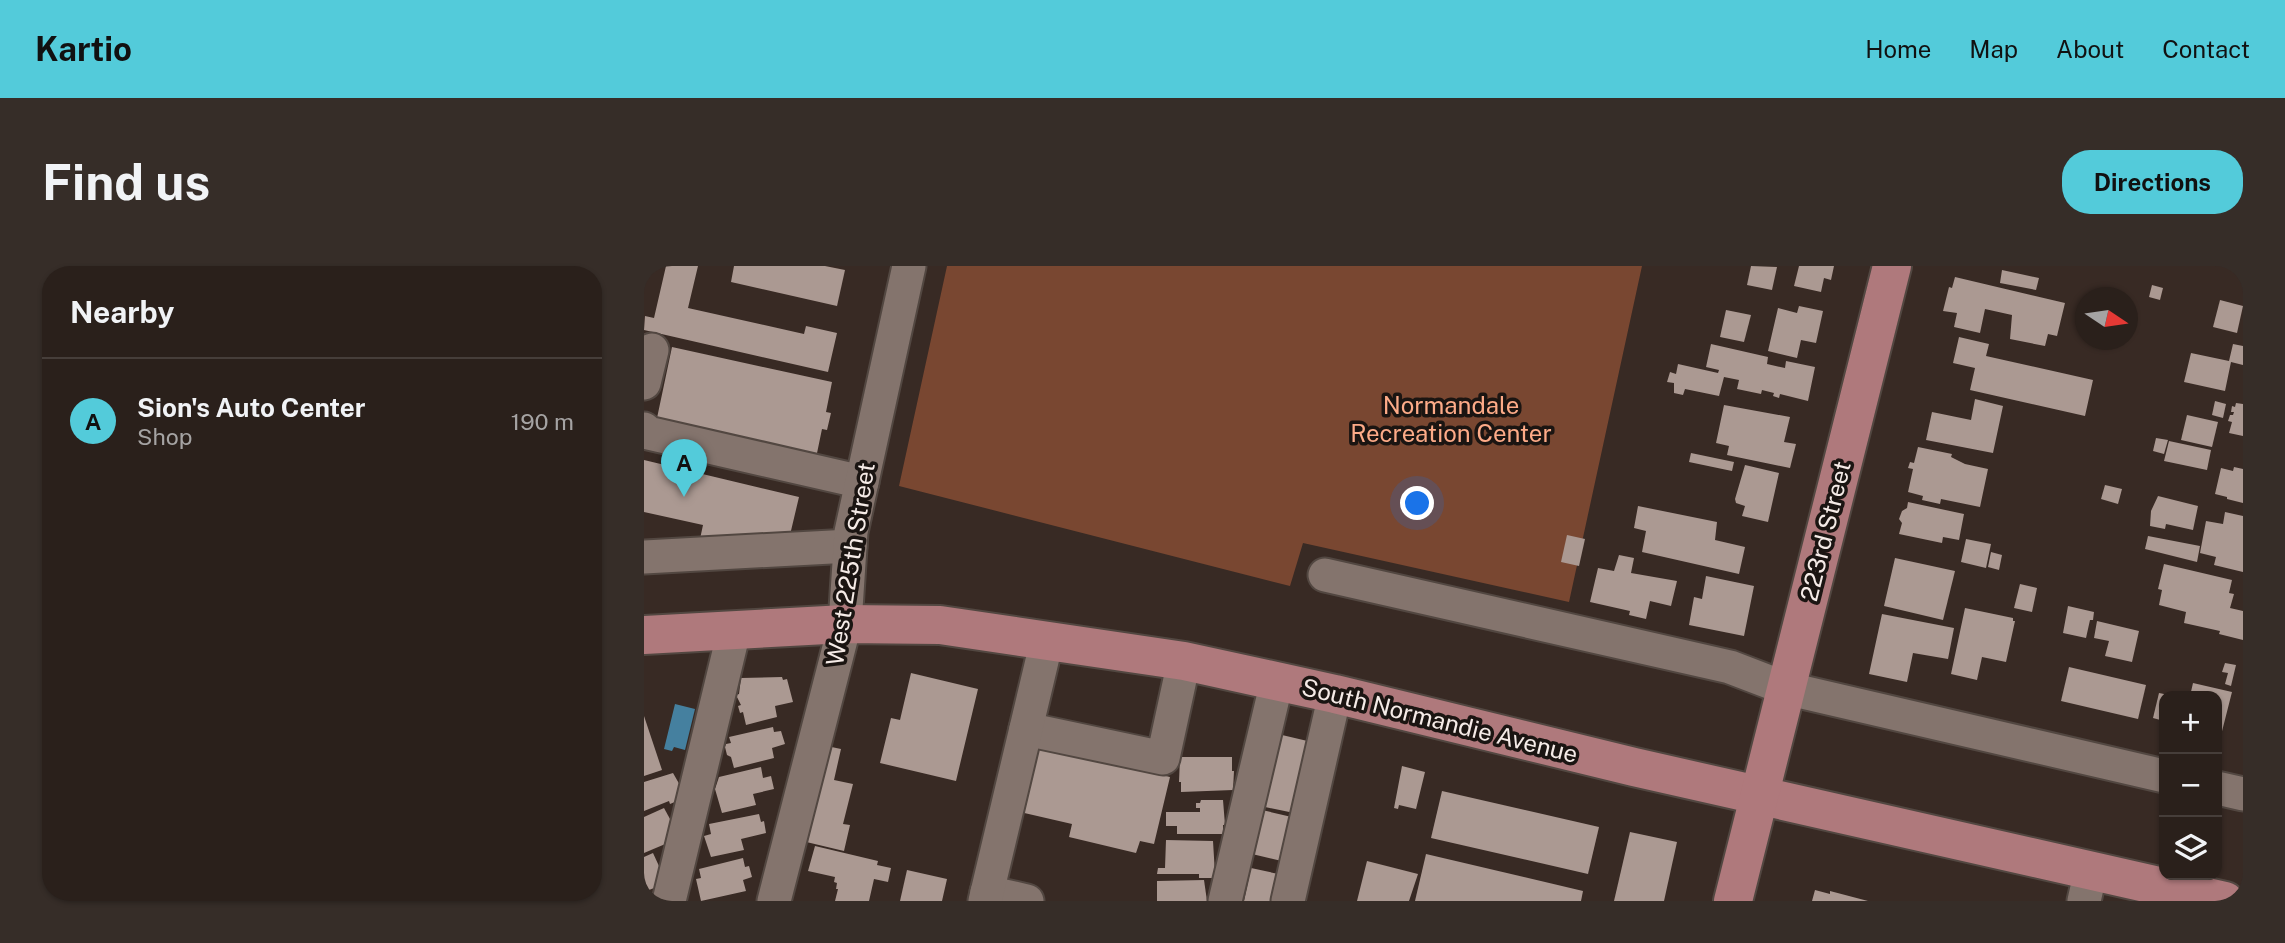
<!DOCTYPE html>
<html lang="en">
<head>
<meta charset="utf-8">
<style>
  :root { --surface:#2a201b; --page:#362d28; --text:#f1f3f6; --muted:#a5a3a3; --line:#463e3a; --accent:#53cbda }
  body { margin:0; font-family:"Public Sans",sans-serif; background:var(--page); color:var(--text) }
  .controls { position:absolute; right:21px; bottom:21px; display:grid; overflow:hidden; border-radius:14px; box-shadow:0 2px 5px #0004 }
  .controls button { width:63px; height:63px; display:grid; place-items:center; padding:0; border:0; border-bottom:2px solid var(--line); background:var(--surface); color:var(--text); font:35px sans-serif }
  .compass { position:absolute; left:1431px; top:21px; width:63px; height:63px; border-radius:50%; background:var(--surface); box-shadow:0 2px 5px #0004; rotate:103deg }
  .you { position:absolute; left:774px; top:238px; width:24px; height:24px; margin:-18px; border:5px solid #fff; border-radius:50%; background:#1a73e8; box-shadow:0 0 0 10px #1a73e833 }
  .badge { display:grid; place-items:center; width:46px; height:46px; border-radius:50%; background:var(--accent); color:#111; font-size:23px; font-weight:700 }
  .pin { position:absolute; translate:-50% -58px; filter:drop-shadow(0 2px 4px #0008) }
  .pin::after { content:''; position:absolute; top:37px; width:24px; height:21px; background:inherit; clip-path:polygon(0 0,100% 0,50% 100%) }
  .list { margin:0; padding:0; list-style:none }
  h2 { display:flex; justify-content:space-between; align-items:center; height:91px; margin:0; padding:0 28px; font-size:30px }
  h2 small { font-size:23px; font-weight:400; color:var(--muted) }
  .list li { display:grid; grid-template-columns:46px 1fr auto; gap:21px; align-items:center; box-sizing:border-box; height:126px; padding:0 28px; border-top:2px solid var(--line) }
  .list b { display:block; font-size:26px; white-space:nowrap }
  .list p { margin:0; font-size:23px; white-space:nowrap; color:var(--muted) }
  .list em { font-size:23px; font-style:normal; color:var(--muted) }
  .icon { flex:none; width:38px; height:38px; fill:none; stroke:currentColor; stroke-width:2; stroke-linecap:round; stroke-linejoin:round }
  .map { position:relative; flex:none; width:1599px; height:635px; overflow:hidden; border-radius:28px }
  header { display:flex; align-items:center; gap:42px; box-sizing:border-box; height:98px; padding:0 35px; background:var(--accent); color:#111 }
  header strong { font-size:33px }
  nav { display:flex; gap:38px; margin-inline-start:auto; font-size:24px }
  .intro { display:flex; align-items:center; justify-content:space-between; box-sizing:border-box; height:168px; padding:0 42px }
  h1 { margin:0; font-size:49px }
  .button { padding:18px 32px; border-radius:28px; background:var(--accent); color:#111; font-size:24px; font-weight:700 }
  main { display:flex; gap:42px; padding:0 42px }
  aside { flex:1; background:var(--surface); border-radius:28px; box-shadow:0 2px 5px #0004 }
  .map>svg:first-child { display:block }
  .green { fill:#794731 }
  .water { fill:#45809f }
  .building { fill:#ab9992 }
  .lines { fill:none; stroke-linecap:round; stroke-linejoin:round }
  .minor-casing { stroke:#524741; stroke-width:37 }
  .major-casing { stroke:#524741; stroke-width:42 }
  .minor { stroke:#84746d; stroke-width:33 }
  .major { stroke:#af797c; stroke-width:38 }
  .labels { text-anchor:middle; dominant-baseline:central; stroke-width:7; stroke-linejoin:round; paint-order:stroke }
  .park-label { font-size:24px; fill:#fdab88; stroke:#1b1512 }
  .street-label { font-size:24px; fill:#f5ebe7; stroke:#1b1512 }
</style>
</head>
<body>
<header>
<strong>Kartio</strong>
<nav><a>Home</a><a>Map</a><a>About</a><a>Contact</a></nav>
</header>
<div class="intro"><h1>Find us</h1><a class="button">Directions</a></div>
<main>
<aside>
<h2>Nearby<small></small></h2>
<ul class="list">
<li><span class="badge">A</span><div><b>Sion's Auto Center</b><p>Shop</p></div><em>190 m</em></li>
</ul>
</aside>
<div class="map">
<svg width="1599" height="635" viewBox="0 0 1599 635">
  <rect width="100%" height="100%" fill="#382a24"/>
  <path class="green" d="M 303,0 L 998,0 L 925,336 L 659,277 L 646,320 L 255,220 Z"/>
  <path class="water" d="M 31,438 L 51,443 L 41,484 L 30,481 L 28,485 L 20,483 Z"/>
  <g class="building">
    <path d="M 22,0 L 54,0 L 44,42 L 160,68 L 162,60 L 193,67 L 184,106 L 0,64 L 1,50 L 10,52 Z"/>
    <path d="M 90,0 L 181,0 L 201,4 L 193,40 L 87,16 Z"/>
    <path d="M 1107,0 L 1133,1 L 1128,24 L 1103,19 Z"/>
    <path d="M 1155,0 L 1190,0 L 1187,14 L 1180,12 L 1177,26 L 1150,20 Z"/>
    <path d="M 1358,4 L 1395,12 L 1392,24 L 1356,17 Z"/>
    <path d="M 1311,11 L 1421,37 L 1413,70 L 1404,68 L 1401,80 L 1366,73 L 1368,49 L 1341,43 L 1336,67 L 1310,61 L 1313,47 L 1299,45 L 1305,21 L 1308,22 Z"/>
    <path d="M 1508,19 L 1519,22 L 1516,34 L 1505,31 Z"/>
    <path d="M 1576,34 L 1599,40 L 1593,67 L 1569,61 Z"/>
    <path d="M 1155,40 L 1179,45 L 1172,77 L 1157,74 L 1153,92 L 1124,85 L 1134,42 L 1153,47 Z"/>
    <path d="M 1082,44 L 1107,49 L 1100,76 L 1076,71 Z"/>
    <path d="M 1315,71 L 1345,78 L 1342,90 L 1449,114 L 1441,150 L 1326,124 L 1331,102 L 1309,97 Z"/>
    <path d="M 1067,78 L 1124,91 L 1123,98 L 1141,102 L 1142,95 L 1171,101 L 1164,135 L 1136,128 L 1135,132 L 1129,130 L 1130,127 L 1118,124 L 1117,128 L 1093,123 L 1095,114 L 1080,111 L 1075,130 L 1041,123 L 1039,129 L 1030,127 L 1030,117 L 1023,116 L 1026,106 L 1032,108 L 1034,98 L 1074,107 L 1075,104 L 1062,101 Z"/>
    <path d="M 1589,78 L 1599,80 L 1599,99 L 1587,96 L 1581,125 L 1540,116 L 1547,87 L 1585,95 Z"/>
    <path d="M 28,81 L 188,116 L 182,146 L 187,147 L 183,164 L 178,163 L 172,192 L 39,163 L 40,158 L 13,152 Z"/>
    <path d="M 1331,133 L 1359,140 L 1349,187 L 1282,174 L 1288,146 L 1327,154 Z"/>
    <path d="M 1571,135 L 1582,138 L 1579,152 L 1568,149 Z"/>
    <path d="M 1592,137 L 1599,138 L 1599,170 L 1585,167 L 1588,156 L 1584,155 L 1586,149 L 1589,149 L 1590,146 L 1587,146 L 1588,140 L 1591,141 Z"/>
    <path d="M 1080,139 L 1146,151 L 1140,176 L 1152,178 L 1146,202 L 1083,189 L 1085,180 L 1072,177 Z"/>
    <path d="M 1543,149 L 1574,156 L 1568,181 L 1537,174 Z"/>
    <path d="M 1512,172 L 1524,174 L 1520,188 L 1509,185 Z"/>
    <path d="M 1525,175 L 1567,184 L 1563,204 L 1520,195 Z"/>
    <path d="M 1274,181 L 1308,188 L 1307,191 L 1321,198 L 1344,203 L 1336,241 L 1297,233 L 1296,238 L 1278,234 L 1279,230 L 1264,226 L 1269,203 L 1264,202 L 1266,196 L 1270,197 Z"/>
    <path d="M 1047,187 L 1090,196 L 1088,205 L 1045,196 Z"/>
    <path d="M 0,194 L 155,231 L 146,269 L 56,273 L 59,259 L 0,246 Z"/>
    <path d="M 1101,199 L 1135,207 L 1124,256 L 1098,250 L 1101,240 L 1092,237 L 1091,233 Z"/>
    <path d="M 1590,201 L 1599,203 L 1599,237 L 1583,233 L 1583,231 L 1571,228 L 1577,202 L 1589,205 Z"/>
    <path d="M 1461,219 L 1478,223 L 1474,238 L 1457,233 Z"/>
    <path d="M 1514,230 L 1554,240 L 1549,264 L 1522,258 L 1521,263 L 1506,260 L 1507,245 Z"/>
    <path d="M 1264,236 L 1320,248 L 1315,274 L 1299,271 L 1298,277 L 1255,268 L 1258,257 L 1255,253 L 1258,245 L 1263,242 Z"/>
    <path d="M 994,240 L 1073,256 L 1071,274 L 1101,281 L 1095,308 L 998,286 L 1002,265 L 990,262 Z"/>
    <path d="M 1581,246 L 1599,250 L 1599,306 L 1570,299 L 1572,291 L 1556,287 L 1562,255 L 1579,258 Z"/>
    <path d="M 923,269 L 941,273 L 935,300 L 917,296 Z"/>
    <path d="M 1504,270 L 1556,280 L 1553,296 L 1501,283 Z"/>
    <path d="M 1322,273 L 1347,278 L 1342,302 L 1317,296 Z"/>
    <path d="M 1347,286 L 1358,289 L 1355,304 L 1344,301 Z"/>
    <path d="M 975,289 L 990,292 L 987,307 L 1033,315 L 1027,340 L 1006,335 L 1002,353 L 985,349 L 986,345 L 946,336 L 954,302 L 970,305 Z"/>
    <path d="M 1251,292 L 1311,305 L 1299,354 L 1240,340 Z"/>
    <path d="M 1520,298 L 1588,314 L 1585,327 L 1590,328 L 1586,342 L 1599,345 L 1599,374 L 1575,368 L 1576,365 L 1540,357 L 1542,346 L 1515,339 L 1518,324 L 1514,323 Z"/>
    <path d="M 1062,310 L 1110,320 L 1100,370 L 1045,359 L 1050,331 L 1058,333 Z"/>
    <path d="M 1376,318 L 1393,322 L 1388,346 L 1370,342 Z"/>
    <path d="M 1424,340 L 1450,346 L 1449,354 L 1446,354 L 1442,372 L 1419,367 Z"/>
    <path d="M 1321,342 L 1369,352 L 1369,355 L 1371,355 L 1362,396 L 1338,391 L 1333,414 L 1307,408 Z"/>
    <path d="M 1238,348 L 1310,362 L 1304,393 L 1269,387 L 1263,416 L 1225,408 Z"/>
    <path d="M 1453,355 L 1495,365 L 1488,396 L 1461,390 L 1465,375 L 1450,372 Z"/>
    <path d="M 1581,397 L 1592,399 L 1587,420 L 1581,418 L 1584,407 L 1578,406 Z"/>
    <path d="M 1425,401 L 1502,419 L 1494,453 L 1417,435 Z"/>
    <path d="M 267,407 L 334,423 L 312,515 L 236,497 L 247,452 L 256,454 Z"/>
    <path d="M 138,411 L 139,414 L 143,413 L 149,436 L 131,440 L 133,451 L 102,459 L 99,446 L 96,447 L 94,440 L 97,439 L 92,429 L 95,428 L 97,412 Z"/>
    <path d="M 1549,417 L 1588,426 L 1574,481 L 1573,430 L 1546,430 Z"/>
    <path d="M 1515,427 L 1520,428 L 1520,455 L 1509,452 Z"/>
    <path d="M 0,450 L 18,504 L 0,510 Z"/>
    <path d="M 129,461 L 130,466 L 137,465 L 141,478 L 128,482 L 130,492 L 90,502 L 87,491 L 83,489 L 81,481 L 82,478 L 87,477 L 85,471 Z"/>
    <path d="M 638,469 L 672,477 L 655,548 L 621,541 Z"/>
    <path d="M 178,479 L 197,483 L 190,514 L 209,518 L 199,558 L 206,559 L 200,585 L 154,574 Z"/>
    <path d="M 392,479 L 526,511 L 510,578 L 496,575 L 492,587 L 425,571 L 428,558 L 376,546 Z"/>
    <path d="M 536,491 L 588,491 L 588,505 L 590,505 L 589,524 L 537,526 L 537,516 L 535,516 Z"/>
    <path d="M 758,500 L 781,506 L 772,543 L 755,539 L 754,543 L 750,542 Z"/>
    <path d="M 117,501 L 119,512 L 127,510 L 130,523 L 109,528 L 112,539 L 78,547 L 71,523 L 75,511 Z"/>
    <path d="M 29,507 L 41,528 L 38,533 L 26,538 L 25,535 L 0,545 L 0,516 Z"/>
    <path d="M 798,525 L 955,561 L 944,608 L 787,572 Z"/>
    <path d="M 557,534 L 579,534 L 581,559 L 579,559 L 579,568 L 533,568 L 533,560 L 522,560 L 522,546 L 556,546 L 556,542 L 552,542 L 552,537 L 556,537 Z"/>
    <path d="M 20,542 L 32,564 L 26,576 L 0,587 L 0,551 Z"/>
    <path d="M 618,544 L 652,552 L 642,596 L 608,588 Z"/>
    <path d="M 115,548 L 117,556 L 120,555 L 122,567 L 97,573 L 100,584 L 67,591 L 60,570 L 67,568 L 65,558 Z"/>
    <path d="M 986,566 L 1033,576 L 1020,635 L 970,635 Z"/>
    <path d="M 522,574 L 569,575 L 571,608 L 569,608 L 569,612 L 555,612 L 555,608 L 513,608 L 514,602 L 521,602 Z"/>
    <path d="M 171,580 L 234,595 L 233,599 L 247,602 L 244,616 L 230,613 L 225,635 L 191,635 L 194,623 L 192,623 L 193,617 L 190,616 L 191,611 L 164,605 Z"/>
    <path d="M 9,587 L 20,611 L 12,614 L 15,620 L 0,626 L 0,591 Z"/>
    <path d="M 782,588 L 939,625 L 937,635 L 771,635 Z"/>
    <path d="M 99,592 L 101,601 L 105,600 L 108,611 L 99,614 L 102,625 L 57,635 L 52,613 L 57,612 L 55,603 Z"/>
    <path d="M 723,595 L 774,608 L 765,635 L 713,635 Z"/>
    <path d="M 607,602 L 639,609 L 633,635 L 600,635 Z"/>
    <path d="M 263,604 L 303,613 L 298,635 L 256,635 Z"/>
    <path d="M 560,614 L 563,635 L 513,635 L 513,615 Z"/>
    <path d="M 1171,624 L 1186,628 L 1186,625 L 1224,635 L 1168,635 Z"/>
  </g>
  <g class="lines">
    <defs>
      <g id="minor">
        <path d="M 0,117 L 8,84"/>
        <path d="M 0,163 L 4,167 L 218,216"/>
        <path d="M 0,291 L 206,280"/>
        <path d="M 681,309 L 1086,401 L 1141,422 L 1520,510"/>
        <path d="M 382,463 L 519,492 L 540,395"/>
        <path d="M 1573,522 L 1599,528"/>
        <path d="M 343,626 L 383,635"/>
        <path d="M 25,635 L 90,365"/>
        <path d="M 130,635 L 201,358 L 207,266 L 265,0"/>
        <path d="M 341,635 L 403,374"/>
        <path d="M 581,635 L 633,415"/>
        <path d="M 644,635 L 691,428"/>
        <path d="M 1440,635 L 1447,604"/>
      </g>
      <g id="major">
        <path d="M 0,369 L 201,358 L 296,359 L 540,395 L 691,428 L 990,501 L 1581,635"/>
        <path d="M 1089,635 L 1248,0"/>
      </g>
    </defs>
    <use href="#minor" class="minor-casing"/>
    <use href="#major" class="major-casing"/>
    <use href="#minor" class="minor"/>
    <use href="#major" class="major"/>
  </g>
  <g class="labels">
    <g class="park-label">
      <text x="807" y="139">Normandale<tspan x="807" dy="28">Recreation Center</tspan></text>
    </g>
    <g class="street-label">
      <text transform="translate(1181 265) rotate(-76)">223rd Street</text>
      <text transform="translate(206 298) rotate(-81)">West 225th Street</text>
      <text transform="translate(796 454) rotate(14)">South Normandie Avenue</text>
    </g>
  </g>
</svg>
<div class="controls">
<button>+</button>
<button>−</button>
<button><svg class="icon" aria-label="layers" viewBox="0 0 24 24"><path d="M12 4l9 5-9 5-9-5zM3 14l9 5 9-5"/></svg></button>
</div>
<svg class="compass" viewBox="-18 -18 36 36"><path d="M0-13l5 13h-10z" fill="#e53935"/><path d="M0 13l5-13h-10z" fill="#a5a3a3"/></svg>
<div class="you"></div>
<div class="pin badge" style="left:40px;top:231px">A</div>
</div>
</main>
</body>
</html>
